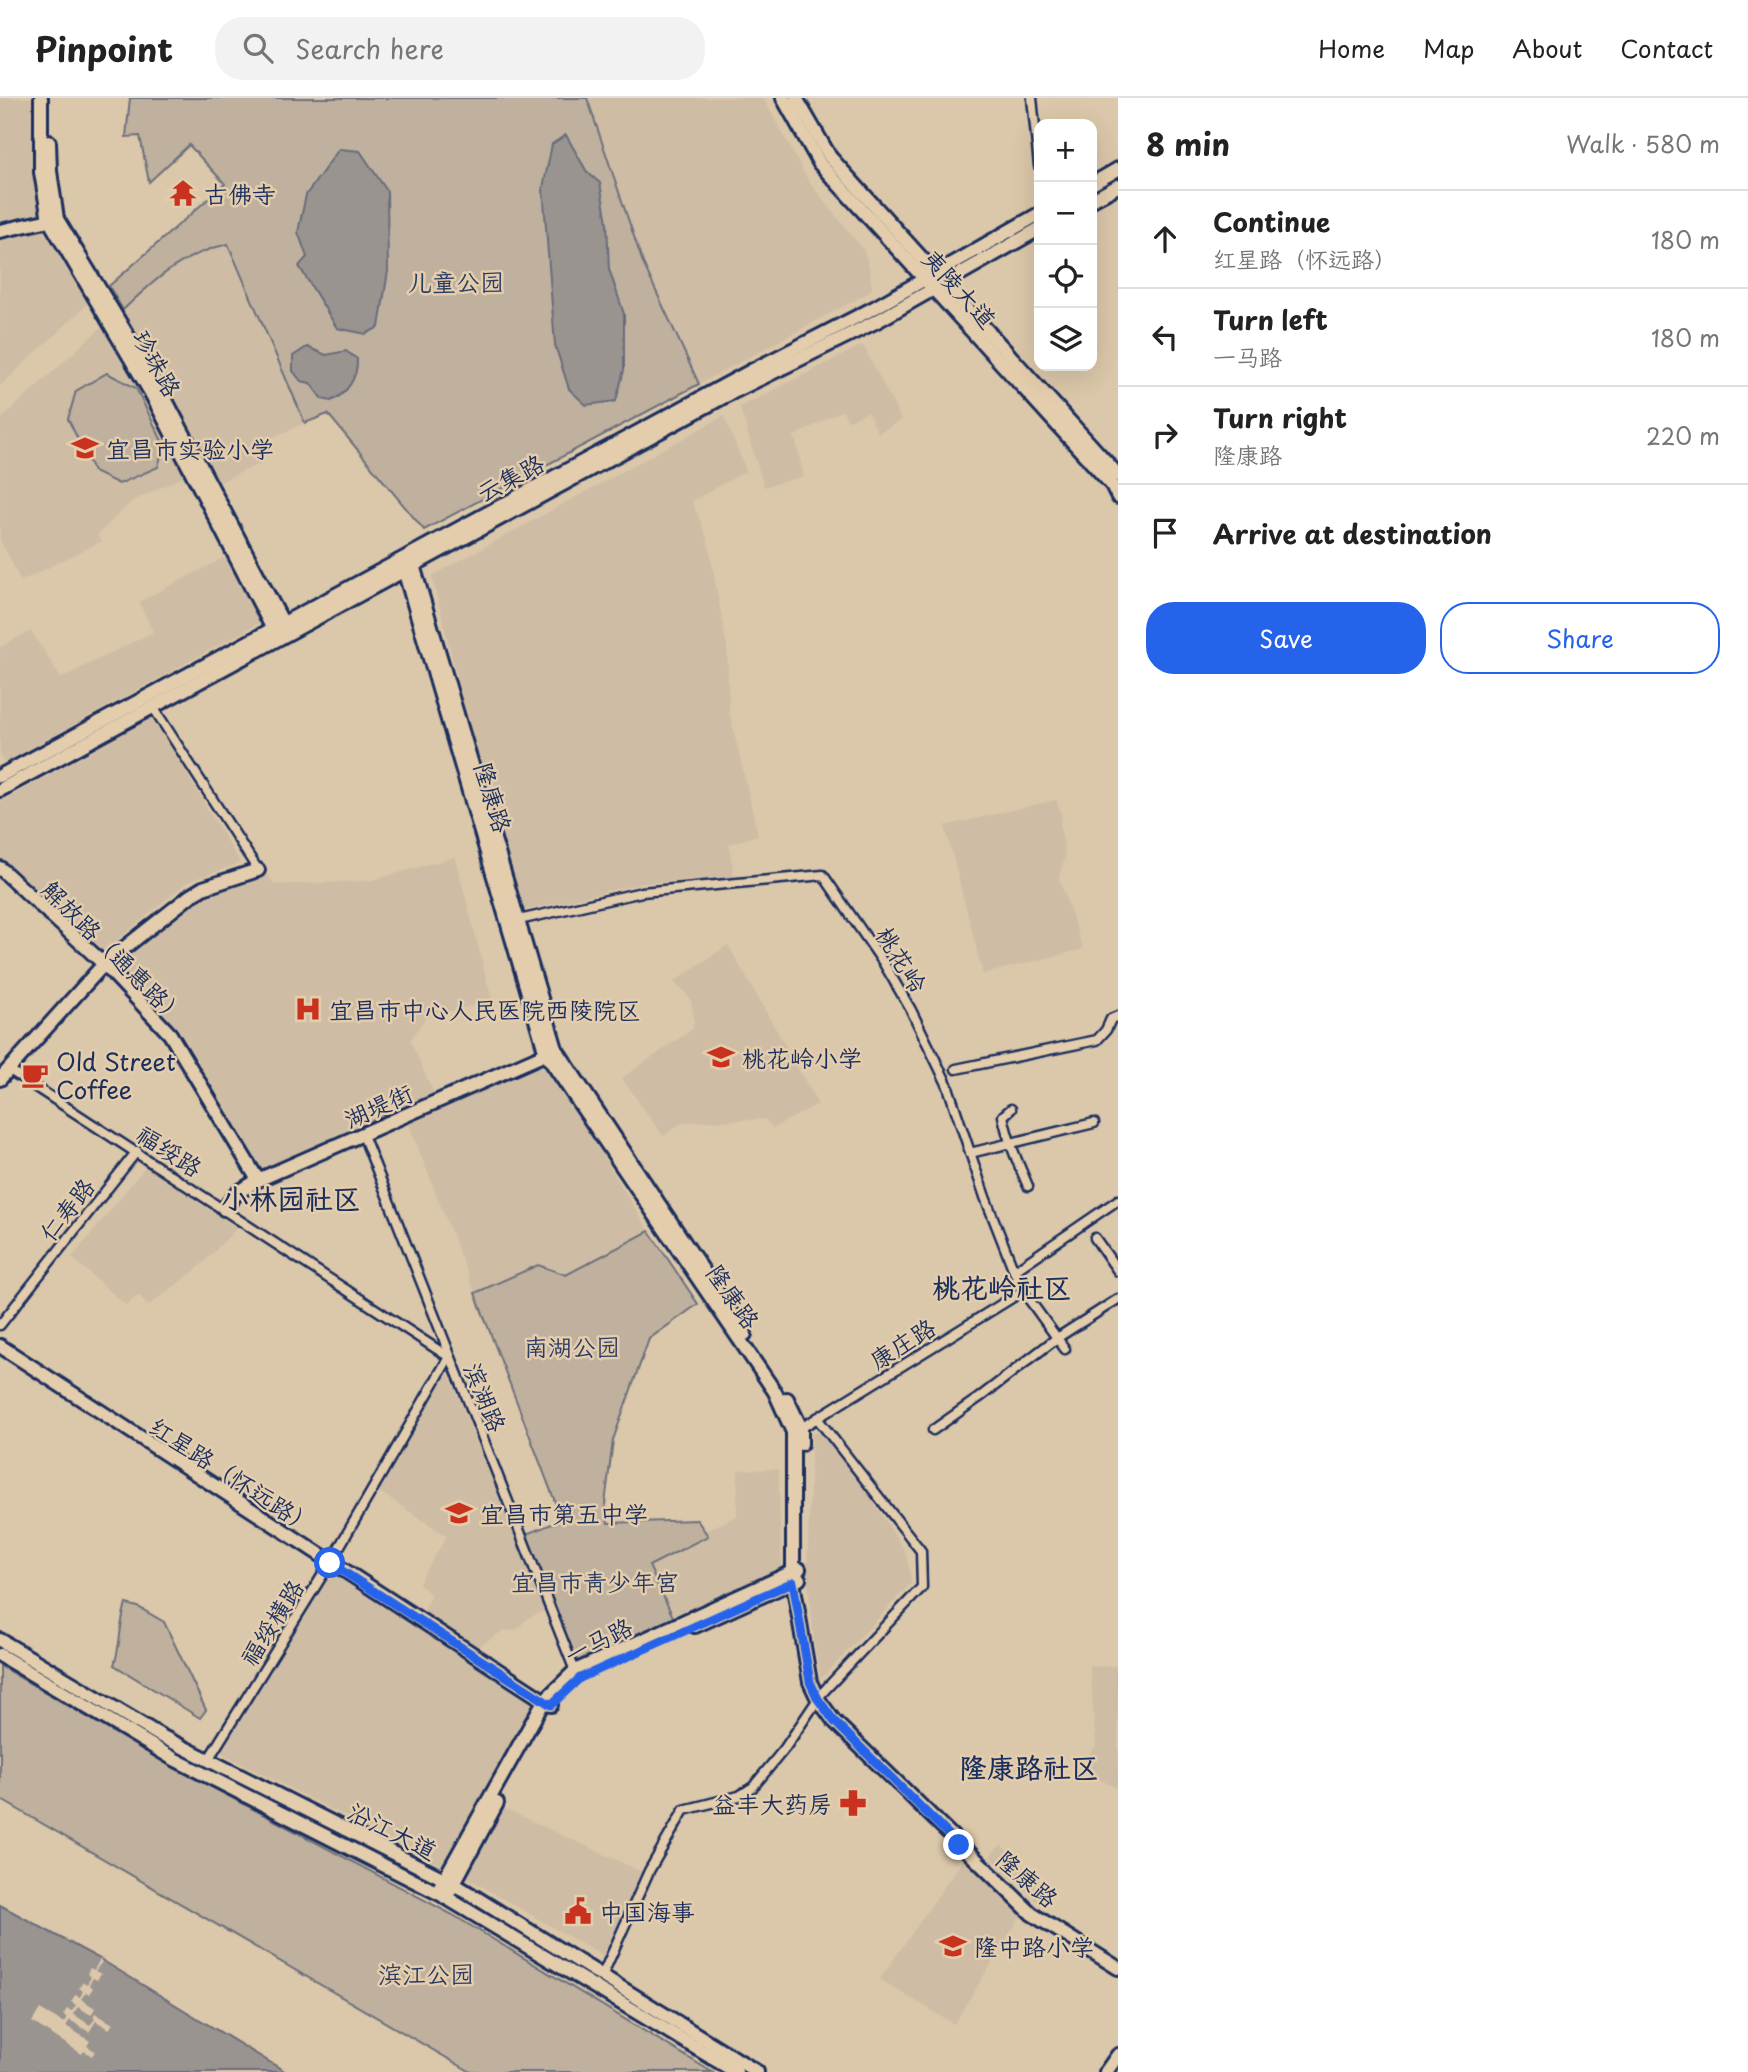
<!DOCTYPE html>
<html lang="en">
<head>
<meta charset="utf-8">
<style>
  :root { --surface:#fff; --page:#f2f2f2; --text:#222; --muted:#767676; --line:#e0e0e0; --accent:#2563eb }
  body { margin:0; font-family:"Playpen Sans","LXGW WenKai TC",sans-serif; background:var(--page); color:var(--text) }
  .controls { position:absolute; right:21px; top:21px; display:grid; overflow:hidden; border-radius:14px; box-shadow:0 7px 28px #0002 }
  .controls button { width:63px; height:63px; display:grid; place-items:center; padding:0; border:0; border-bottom:2px solid var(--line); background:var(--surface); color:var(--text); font:35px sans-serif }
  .stop { position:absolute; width:21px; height:21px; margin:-16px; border:5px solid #2563eb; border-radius:50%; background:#fff }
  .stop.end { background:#2563eb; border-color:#fff; box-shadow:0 2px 7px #0008 }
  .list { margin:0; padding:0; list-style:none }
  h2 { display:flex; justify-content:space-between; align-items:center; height:91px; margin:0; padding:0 28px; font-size:30px }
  h2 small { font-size:23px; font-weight:400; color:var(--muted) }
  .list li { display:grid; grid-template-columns:46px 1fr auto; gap:21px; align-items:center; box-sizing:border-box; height:98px; padding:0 28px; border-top:2px solid var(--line) }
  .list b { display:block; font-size:26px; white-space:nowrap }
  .list p { margin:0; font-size:23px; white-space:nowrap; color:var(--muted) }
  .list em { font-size:23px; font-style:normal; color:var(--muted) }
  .actions { display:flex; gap:14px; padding:21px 28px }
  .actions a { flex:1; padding:16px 0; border:2px solid var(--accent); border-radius:28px; text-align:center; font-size:24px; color:var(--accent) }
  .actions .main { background:var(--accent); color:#fff }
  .icon { flex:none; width:38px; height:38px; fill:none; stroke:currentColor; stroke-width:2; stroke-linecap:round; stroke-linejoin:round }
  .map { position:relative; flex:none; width:1118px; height:1974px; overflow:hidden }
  header { display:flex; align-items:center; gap:42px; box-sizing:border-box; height:98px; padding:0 35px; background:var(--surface); border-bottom:2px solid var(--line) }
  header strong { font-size:33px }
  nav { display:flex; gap:38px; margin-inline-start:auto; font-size:24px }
  .search { width:490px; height:63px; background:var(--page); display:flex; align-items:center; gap:18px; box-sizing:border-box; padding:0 24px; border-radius:28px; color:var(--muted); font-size:26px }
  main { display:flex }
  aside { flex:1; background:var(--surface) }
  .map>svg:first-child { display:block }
  .built { fill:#cebca4 }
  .green { fill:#bfb19d; stroke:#6d707e; stroke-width:2 }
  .water { fill:#999490; stroke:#676c7c; stroke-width:2 }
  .pier { fill:#dbc7a9 }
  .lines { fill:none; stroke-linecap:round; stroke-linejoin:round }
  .street-casing { stroke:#1b2f5e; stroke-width:13 }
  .secondary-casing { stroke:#1b2f5e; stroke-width:18 }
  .primary-casing { stroke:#1b2f5e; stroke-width:18 }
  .street { stroke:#e3cdac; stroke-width:8 }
  .secondary { stroke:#e3cdac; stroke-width:12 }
  .primary { stroke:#e3cdac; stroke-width:12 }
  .route { stroke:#2563eb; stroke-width:9 }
  .labels { text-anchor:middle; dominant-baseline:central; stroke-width:5; stroke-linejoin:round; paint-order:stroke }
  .poi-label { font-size:24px; fill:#1b2f5e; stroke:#e3cdac; text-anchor:start }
  .park-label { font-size:24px; fill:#2b3c64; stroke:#e3cdac }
  .street-label { font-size:24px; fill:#1b2f5e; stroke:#e3cdac }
  .quarter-label { font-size:28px; font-weight:bold; fill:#1b2f5e; stroke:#e3cdac }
</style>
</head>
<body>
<header>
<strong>Pinpoint</strong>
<div class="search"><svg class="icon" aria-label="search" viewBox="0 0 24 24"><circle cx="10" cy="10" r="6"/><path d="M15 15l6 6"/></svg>Search here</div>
<nav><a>Home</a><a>Map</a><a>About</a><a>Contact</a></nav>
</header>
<main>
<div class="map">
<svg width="1118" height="1974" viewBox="0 0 1118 1974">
  <rect width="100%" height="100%" fill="#dbc7a9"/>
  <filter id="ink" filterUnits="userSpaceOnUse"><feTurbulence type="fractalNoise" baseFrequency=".0143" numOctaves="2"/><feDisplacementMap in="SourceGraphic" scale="14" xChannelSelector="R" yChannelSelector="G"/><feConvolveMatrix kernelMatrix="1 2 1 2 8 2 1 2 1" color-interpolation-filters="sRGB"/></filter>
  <g filter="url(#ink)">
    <g class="built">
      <path d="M 0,0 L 31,0 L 34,81 L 43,114 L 0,123 Z"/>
      <path d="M 587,0 L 763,0 L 809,84 L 864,153 L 869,169 L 872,190 L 866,196 L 699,286 L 643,165 Z"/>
      <path d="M 48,130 L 92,202 L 0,288 L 0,142 Z"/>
      <path d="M 228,146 L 305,325 L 255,347 L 264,364 L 219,384 L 123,212 L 159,178 L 206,151 Z"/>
      <path d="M 105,226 L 185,378 L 132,403 L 97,437 L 102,443 L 21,483 L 0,441 L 0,322 Z"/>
      <path d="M 863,247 L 901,322 L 878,335 L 868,314 L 848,323 L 843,312 L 794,338 L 804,378 L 764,389 L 740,309 Z"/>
      <path d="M 724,318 L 746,373 L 692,403 L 708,443 L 727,549 L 729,613 L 758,737 L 729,746 L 734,780 L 642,785 L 522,813 L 480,672 L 432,478 Z"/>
      <path d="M 226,459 L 259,525 L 4,665 L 0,655 L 0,549 L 31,533 L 61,580 L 153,534 L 139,504 Z"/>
      <path d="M 153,619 L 240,765 L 187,784 L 102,855 L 0,763 L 0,704 Z"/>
      <path d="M 1056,702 L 1062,719 L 1060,725 L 1065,758 L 1059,780 L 1083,851 L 983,876 L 945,728 Z"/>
      <path d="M 455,759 L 492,902 L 425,920 L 410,942 L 435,998 L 265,1076 L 180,933 L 114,869 L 195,802 L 266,775 L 275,787 L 369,783 Z"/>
      <path d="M 728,847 L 818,1006 L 773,1030 L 765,1021 L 683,1024 L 663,1038 L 622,980 L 693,931 L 694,919 L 691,903 L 685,894 L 674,884 Z"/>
      <path d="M 545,964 L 649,1133 L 566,1177 L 538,1168 L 475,1195 L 408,1024 Z"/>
      <path d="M 146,1068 L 237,1130 L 197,1171 L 148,1208 L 139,1197 L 126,1207 L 72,1160 Z"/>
      <path d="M 448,1274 L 545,1512 L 525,1522 L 518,1531 L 512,1533 L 504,1532 L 476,1550 L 423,1516 L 431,1497 L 419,1485 L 447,1438 L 377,1392 Z"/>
      <path d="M 821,1334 L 848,1365 L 905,1453 L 912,1484 L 821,1581 L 815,1550 L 807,1474 L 812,1335 Z"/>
      <path d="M 778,1371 L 782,1473 L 674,1521 L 649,1468 L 708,1438 L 705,1433 L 737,1418 L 738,1372 Z"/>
      <path d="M 330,1472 L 536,1605 L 444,1769 L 219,1654 Z"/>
      <path d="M 1118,1568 L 1118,1691 L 1099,1681 L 1082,1664 L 1096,1649 L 1090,1569 Z"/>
      <path d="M 501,1709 L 642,1774 L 604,1859 L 464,1778 Z"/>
      <path d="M 1001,1747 L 1048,1792 L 1037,1803 L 990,1758 Z"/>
      <path d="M 965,1759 L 1023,1814 L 954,1926 L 880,1881 Z"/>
    </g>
    <g class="green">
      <path d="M 130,0 L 587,0 L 643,165 L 699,286 L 424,432 L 328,316 L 305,325 L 228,146 C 183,156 155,181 123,212 L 109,188 L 225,86 L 189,47 L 149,84 L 140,38 L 126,39 Z"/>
      <path d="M 107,275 L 136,290 L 164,347 L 158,369 L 119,386 L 94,374 L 68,321 L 76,293 Z"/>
      <path d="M 649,1133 L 698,1206 L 649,1241 L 613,1342 L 605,1406 L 608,1425 L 697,1422 L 708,1438 L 649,1468 L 674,1521 L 569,1570 L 516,1440 L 562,1422 L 475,1195 L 538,1167 L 566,1177 Z"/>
      <path d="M 126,1506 L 138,1509 L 164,1524 L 206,1612 L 200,1620 L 114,1567 C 121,1547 119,1527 126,1506 Z"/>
      <path d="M 0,1568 L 162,1663 L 453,1817 L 712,1974 L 471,1974 L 0,1701 Z"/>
    </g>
    <g class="water">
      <path d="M 566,37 L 587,74 L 600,85 L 607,124 L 609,171 L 624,216 L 624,272 L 616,303 L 586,307 L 569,291 L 555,247 L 543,90 L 552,46 Z"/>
      <path d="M 339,51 L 360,53 L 387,93 L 388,173 L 379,229 L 366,236 L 337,230 L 299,168 L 307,159 L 298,134 L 306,97 Z"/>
      <path d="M 307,249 L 326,257 L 346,253 L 357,261 C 358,279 347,296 331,303 L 322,301 L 310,285 L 301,283 L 293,273 L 293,258 Z"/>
      <path d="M 0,1807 L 100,1861 L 286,1974 L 0,1974 Z"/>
    </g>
    <path class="pier" d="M 100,1861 L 102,1864 L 95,1873 L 101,1876 L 97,1882 L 93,1880 L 89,1886 L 93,1890 L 89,1896 L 86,1894 L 81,1901 L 95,1910 L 91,1917 L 78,1909 L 73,1916 L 90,1927 L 95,1921 L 93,1919 L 95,1915 L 113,1926 L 109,1931 L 96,1923 L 89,1934 L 70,1922 L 66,1928 L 90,1943 L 87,1948 L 95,1953 L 92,1958 L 84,1953 L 82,1956 L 32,1924 L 40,1911 L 64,1925 L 67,1920 L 63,1917 L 67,1911 L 72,1913 L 76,1907 L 71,1904 L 75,1897 L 80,1899 L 83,1893 L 79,1890 L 83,1884 L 87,1886 L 91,1879 L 87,1876 L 90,1870 L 94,1872 Z"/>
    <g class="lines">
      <defs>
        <g id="street">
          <path d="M 1032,0 L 1039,68"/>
          <path d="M 153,609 L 258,772"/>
          <path d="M 519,822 L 642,794 L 823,777 L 883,864 L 911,912 L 947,986 L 985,1099 L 1014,1173 L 1023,1193 L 1065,1251"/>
          <path d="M 8,971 L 449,1259 L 330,1465 L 208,1662"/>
          <path d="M 956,971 L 1097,942 L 1106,932 L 1111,921 L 1118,918"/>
          <path d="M 1011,1011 L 1003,1018 C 1008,1043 1018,1065 1028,1088"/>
          <path d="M 363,1037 L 575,1573"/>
          <path d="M 970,1055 L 1094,1025"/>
          <path d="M 1095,1140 L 1118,1173"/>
          <path d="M 1014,1173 L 1118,1102"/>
          <path d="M 0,1227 L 137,1053"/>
          <path d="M 801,1330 L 1023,1193"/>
          <path d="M 933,1332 L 980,1299 L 1057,1240 L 1118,1201"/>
          <path d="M 602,1878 L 649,1773 L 684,1712 L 739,1698 L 753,1689 L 785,1650 L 822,1595 L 922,1489 L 921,1453 L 817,1320"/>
        </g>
        <g id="secondary">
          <path d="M 41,0 L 41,74 L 49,122 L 151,295 L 277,539"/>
          <path d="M 783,0 L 820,66 L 1112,387 L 1118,399"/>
          <path d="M 796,0 L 830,59 L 1118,377"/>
          <path d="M 49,44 L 50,73 L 57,121 L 160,291 L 287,533"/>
          <path d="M 0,133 L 54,121"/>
          <path d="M 410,457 L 556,951 L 745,1236"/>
          <path d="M 402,465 L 546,956 L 775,1294 L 793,1334 L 793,1484 L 810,1584 L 818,1601 L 834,1623 L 1032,1816 L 1118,1870"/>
          <path d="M 0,770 L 104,866 L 170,936 L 258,1082"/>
          <path d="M 0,981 L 104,866 L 190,798 L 203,790 L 258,772"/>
          <path d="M 224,1111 L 237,1095 L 258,1082 L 552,953"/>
          <path d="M 0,1248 L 551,1607"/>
          <path d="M 787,1301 L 801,1330 L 801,1346"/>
          <path d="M 695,1528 L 799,1481"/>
          <path d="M 437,1794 L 544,1603 L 575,1573 L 799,1471"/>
          <path d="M 446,1800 L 497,1705"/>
          <path d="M 1106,1974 L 1118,1957"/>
        </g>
        <g id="primary">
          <path d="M 1092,86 L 1118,71"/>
          <path d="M 1092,102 L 1118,88"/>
          <path d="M 0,678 L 753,272 L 874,210 L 1039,116"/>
          <path d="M 0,692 L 725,298 L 879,222 L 1039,131"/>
          <path d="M 0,1542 L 161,1638 L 454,1786 L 757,1974"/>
          <path d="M 0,1557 L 174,1661 L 442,1797 L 736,1974"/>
        </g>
      </defs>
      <use href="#street" class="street-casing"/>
      <use href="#secondary" class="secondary-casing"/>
      <use href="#primary" class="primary-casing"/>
      <use href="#street" class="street"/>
      <use href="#secondary" class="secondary"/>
      <use href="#primary" class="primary"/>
    </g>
  </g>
  <g class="lines" filter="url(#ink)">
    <path class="route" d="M 330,1465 L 551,1607 L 580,1580 L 793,1484 L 810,1584 L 818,1601 L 834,1623 L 959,1747"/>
  </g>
  <defs>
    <symbol id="temple-bare" viewBox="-9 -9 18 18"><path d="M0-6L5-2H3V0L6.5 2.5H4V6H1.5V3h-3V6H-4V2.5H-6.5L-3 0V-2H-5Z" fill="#c8321e" stroke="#e3cdac" stroke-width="2.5" paint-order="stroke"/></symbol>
    <symbol id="school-bare" viewBox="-9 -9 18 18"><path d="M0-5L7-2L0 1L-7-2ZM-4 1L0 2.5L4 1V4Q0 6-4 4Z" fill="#c8321e" stroke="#e3cdac" stroke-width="2.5" paint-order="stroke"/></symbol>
    <symbol id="hospital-bare" viewBox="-9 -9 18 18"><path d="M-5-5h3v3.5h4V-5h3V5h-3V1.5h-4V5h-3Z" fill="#c8321e" stroke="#e3cdac" stroke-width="2.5" paint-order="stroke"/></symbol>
    <symbol id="cafe-bare" viewBox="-9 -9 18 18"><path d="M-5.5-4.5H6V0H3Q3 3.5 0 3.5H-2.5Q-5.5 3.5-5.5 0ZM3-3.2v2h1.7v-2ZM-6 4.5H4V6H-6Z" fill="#c8321e" stroke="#e3cdac" stroke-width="2.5" paint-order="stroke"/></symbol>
    <symbol id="pharmacy-bare" viewBox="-9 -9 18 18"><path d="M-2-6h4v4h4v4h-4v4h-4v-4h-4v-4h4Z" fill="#c8321e" stroke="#e3cdac" stroke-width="2.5" paint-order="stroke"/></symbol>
    <symbol id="civic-bare" viewBox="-9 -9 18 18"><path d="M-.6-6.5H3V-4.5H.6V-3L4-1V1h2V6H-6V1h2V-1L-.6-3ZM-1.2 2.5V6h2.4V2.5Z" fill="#c8321e" stroke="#e3cdac" stroke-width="2.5" paint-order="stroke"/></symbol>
  </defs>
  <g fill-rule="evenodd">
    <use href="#temple-bare" x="164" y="76" width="38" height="38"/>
    <use href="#school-bare" x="66" y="331" width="38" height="38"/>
    <use href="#hospital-bare" x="289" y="892" width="38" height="38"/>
    <use href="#school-bare" x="702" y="940" width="38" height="38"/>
    <use href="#cafe-bare" x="16" y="958" width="38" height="38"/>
    <use href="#school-bare" x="440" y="1396" width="38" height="38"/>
    <use href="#pharmacy-bare" x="834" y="1686" width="38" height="38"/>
    <use href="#civic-bare" x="559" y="1794" width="38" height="38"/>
    <use href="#school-bare" x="934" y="1829" width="38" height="38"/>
  </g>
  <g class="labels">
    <g class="poi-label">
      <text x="204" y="95">古佛寺</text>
      <text x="106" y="350">宜昌市实验小学</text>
      <text x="329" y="911">宜昌市中心人民医院西陵院区</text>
      <text x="742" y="959">桃花岭小学</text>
      <text x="56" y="963">Old Street<tspan x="56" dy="28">Coffee</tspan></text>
      <text x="480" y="1415">宜昌市第五中学</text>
      <text x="832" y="1705" text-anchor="end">益丰大药房</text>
      <text x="599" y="1813">中国海事</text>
      <text x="974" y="1848">隆中路小学</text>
    </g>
    <g class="park-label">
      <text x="456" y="183">儿童公园</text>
      <text x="572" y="1248">南湖公园</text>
      <text x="595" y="1483">宜昌市青少年宫</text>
      <text x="426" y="1875">滨江公园</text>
    </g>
    <g class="street-label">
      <text transform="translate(960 190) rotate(48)">夷陵大道</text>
      <text transform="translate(158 265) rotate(61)">珍珠路</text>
      <text transform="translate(510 379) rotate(-28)">云集路</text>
      <text transform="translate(494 699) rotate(73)">隆康路</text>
      <text transform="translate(115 854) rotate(45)">解放路（通惠路）</text>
      <text transform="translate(902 861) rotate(58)">桃花岭</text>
      <text transform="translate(378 1007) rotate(-24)">湖堤街</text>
      <text transform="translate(170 1052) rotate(33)">福绥路</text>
      <text transform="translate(66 1111) rotate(-52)">仁寿路</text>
      <text transform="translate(734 1198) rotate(55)">隆康路</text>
      <text transform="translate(902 1245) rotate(-32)">康庄路</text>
      <text transform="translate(486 1299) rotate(68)">滨湖路</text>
      <text transform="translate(233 1377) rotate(33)">红星路（怀远路）</text>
      <text transform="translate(271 1524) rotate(-58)">福绥横路</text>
      <text transform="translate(598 1542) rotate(-27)">一马路</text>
      <text transform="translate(393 1732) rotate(27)">沿江大道</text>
      <text transform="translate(1028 1780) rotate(41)">隆康路</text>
    </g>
    <g class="quarter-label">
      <text x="291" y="1099">小林园社区</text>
      <text x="1002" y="1188">桃花岭社区</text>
      <text x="1029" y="1668">隆康路社区</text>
    </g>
  </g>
</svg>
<div class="controls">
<button>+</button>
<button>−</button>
<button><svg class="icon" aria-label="locate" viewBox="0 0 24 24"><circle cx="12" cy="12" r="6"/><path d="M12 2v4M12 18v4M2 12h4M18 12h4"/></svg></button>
<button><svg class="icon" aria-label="layers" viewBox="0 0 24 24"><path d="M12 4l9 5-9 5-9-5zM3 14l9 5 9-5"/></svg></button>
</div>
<div class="stop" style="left:330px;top:1465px"></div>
<div class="stop end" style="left:959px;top:1747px"></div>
</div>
<aside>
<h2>8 min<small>Walk · 580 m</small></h2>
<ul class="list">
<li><svg class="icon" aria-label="ahead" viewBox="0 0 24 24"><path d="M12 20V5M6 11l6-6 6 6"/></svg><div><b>Continue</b><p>红星路（怀远路）</p></div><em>180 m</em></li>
<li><svg class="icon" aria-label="left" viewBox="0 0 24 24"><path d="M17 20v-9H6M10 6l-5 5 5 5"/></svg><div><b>Turn left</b><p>一马路</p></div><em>180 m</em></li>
<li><svg class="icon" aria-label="right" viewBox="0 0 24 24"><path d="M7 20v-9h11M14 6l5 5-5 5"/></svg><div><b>Turn right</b><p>隆康路</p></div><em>220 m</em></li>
<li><svg class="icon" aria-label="arrive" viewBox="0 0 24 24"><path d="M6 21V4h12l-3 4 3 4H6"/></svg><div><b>Arrive at destination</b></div></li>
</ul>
<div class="actions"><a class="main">Save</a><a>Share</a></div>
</aside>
</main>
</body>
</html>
